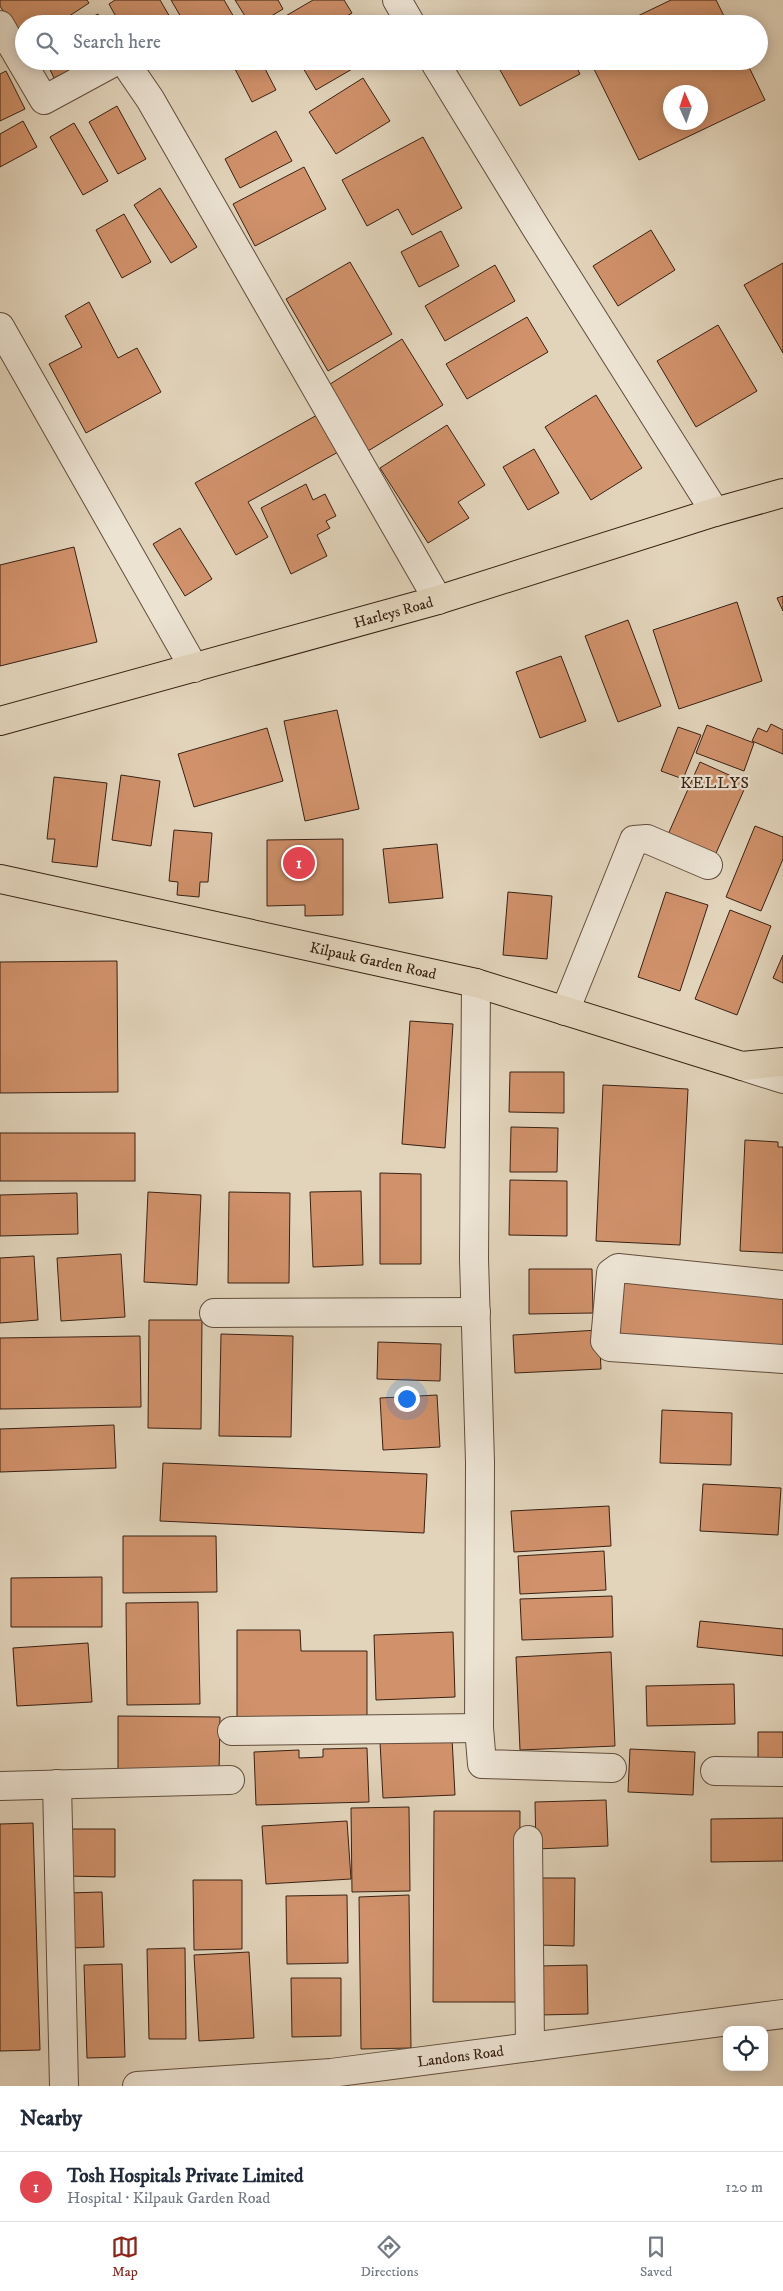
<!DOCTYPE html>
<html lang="en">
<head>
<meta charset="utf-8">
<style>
  :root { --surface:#fff; --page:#f2f2f3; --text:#1f2937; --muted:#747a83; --line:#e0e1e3; --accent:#8f2418 }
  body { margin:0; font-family:"IM FELL DW Pica",serif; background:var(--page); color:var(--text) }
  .controls { position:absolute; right:15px; bottom:15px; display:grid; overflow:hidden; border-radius:10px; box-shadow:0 2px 12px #0003 }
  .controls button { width:45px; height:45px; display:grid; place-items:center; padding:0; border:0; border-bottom:1px solid var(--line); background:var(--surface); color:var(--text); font:25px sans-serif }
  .compass { position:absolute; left:663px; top:85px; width:45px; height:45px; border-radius:50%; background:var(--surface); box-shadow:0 2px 12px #0003; rotate:357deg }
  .you { position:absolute; left:406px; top:1398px; width:18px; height:18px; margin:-12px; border:4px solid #fff; border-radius:50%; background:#1a73e8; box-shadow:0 0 0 8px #1a73e833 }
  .badge { display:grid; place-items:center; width:32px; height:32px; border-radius:50%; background:var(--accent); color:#fff; font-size:16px; font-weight:700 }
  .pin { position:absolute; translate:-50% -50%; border:2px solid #fff; box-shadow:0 1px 5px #0006 }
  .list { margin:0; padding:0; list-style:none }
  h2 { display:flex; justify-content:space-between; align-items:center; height:65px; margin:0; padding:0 20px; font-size:21px }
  h2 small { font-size:16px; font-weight:400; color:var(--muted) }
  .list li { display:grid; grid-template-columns:32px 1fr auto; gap:15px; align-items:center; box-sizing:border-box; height:70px; padding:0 20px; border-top:1px solid var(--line) }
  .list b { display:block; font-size:19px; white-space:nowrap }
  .list p { margin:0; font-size:16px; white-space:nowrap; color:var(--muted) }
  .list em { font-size:16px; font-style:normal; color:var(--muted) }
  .icon { flex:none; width:28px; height:28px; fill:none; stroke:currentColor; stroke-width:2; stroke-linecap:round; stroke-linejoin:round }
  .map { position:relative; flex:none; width:783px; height:2086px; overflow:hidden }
  .search { position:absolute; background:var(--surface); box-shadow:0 2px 12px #0003; left:15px; right:15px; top:15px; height:55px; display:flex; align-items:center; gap:12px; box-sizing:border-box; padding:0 18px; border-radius:28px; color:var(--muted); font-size:19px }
  .sheet { height:135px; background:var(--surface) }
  nav { display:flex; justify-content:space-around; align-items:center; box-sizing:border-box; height:70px; border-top:1px solid var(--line); background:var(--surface); font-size:14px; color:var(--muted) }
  nav a { display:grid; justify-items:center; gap:2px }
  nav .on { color:var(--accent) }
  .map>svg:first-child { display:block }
  .building { fill:#d0916b; stroke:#382113; fill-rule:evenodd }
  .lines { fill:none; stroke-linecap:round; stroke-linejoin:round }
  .minor-casing { stroke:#624e3d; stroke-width:30 }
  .major-casing { stroke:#382113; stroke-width:30 }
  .minor { stroke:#ece3d3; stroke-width:28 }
  .major { stroke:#e2d4bb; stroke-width:28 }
  .labels { text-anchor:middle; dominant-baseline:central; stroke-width:4.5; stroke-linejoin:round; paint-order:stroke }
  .street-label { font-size:15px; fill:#382113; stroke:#ece3d3 }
  .neighbourhood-label { font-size:16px; letter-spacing:1px; fill:#382113; stroke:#ece3d3 }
</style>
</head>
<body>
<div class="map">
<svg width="783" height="2086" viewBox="0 0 783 2086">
  <rect width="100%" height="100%" fill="#e2d4bb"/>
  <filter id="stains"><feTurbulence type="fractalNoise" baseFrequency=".004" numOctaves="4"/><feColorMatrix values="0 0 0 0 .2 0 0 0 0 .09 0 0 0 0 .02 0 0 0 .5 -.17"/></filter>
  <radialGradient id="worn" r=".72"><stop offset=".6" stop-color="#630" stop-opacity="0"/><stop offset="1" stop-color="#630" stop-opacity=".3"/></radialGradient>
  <g class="building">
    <path d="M 0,0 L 87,0 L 89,3 L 57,24 L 24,24 L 24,43 L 0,6 Z"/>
    <path d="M 115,0 L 160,0 L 174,24 L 120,24 L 109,4 Z"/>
    <path d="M 171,0 L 224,0 L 238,24 L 185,24 Z"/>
    <path d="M 235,0 L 278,0 L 283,9 L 258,24 L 250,24 Z"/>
    <path d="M 313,0 L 344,0 L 352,13 L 333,24 L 272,24 Z"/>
    <path d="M 671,0 L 716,0 L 728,24 L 621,24 Z"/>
    <path d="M 98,14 L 102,24 L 78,24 Z"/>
    <path d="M 549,16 L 553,24 L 535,24 Z"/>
    <path d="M 352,18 L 355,24 L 343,24 Z"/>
    <path d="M 46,61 L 91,61 L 54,78 Z"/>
    <path d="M 142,61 L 160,61 L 146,69 Z"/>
    <path d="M 246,61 L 261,61 L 276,90 L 252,102 L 234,67 Z"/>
    <path d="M 299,61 L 366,61 L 316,90 Z"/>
    <path d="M 495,61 L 573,61 L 580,74 L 520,106 Z"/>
    <path d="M 590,61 L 746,61 L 765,100 L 639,160 ZM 670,92 L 700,92 L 700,122 L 670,122 Z"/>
    <path d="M 6,71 L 25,109 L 0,121 L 0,74 Z"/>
    <path d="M 363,78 L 390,121 L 336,154 L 309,112 Z"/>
    <path d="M 117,106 L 146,159 L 118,174 L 89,122 Z"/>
    <path d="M 23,121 L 37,147 L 0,167 L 0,134 Z"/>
    <path d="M 74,123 L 108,181 L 83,195 L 50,137 Z"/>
    <path d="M 276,131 L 292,161 L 240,188 L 225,159 Z"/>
    <path d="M 423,137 L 462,208 L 412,235 L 398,209 L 367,226 L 342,180 Z"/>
    <path d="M 304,167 L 326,209 L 255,246 L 233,204 Z"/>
    <path d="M 160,188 L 197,247 L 171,263 L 134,205 Z"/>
    <path d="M 124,214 L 151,262 L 122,278 L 96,230 Z"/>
    <path d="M 651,230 L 675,270 L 618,306 L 593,266 Z"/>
    <path d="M 441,231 L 459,266 L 419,287 L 401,252 Z"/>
    <path d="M 350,262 L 392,334 L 328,371 L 286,299 Z"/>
    <path d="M 783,263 L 783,353 L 744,285 Z"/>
    <path d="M 495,265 L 515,301 L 445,341 L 425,306 Z"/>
    <path d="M 89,302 L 118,358 L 137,348 L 161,392 L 86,433 L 49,364 L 82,347 L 65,316 Z"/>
    <path d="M 527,317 L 548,352 L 467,399 L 446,364 Z"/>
    <path d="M 718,325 L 757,391 L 696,427 L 657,361 Z"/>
    <path d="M 402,339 L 443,405 L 368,451 L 327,386 Z"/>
    <path d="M 596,395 L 642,468 L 591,500 L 545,427 Z"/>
    <path d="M 319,414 L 340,451 L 248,502 L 268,537 L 236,555 L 195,483 Z"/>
    <path d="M 447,425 L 485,485 L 458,502 L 469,518 L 428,543 L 380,468 Z"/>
    <path d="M 534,449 L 559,493 L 528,510 L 503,467 Z"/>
    <path d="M 306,484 L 313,500 L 325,494 L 336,516 L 326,521 L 330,528 L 317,535 L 327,556 L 291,574 L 261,508 Z"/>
    <path d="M 180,528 L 212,579 L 185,596 L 153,544 Z"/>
    <path d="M 74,547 L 97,642 L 0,666 L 0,565 Z"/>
    <path d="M 783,596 L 783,611 L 777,598 Z"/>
    <path d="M 737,602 L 762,681 L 679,709 L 653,630 Z"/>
    <path d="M 628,620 L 661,706 L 618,722 L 585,636 Z"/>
    <path d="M 561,656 L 586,721 L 540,738 L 516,672 Z"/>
    <path d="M 337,710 L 359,809 L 305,821 L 284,721 Z"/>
    <path d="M 771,724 L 783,730 L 783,754 L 752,741 L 758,728 L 767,732 Z"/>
    <path d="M 707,725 L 754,743 L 744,771 L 696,753 Z"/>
    <path d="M 678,727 L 701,735 L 683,779 L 661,771 Z"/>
    <path d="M 267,728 L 283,781 L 194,807 L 178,754 Z"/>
    <path d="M 700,762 L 747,783 L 713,860 L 666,839 Z"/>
    <path d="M 121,775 L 160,781 L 151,846 L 112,840 Z"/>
    <path d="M 54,777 L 107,783 L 97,867 L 52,862 L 55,839 L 47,839 Z"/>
    <path d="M 755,826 L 783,837 L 783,859 L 761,911 L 726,897 Z"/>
    <path d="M 174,830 L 212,833 L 208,882 L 200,882 L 199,897 L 177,895 L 178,882 L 169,881 Z"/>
    <path d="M 343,839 L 343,915 L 305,916 L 305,905 L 267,906 L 267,840 Z"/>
    <path d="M 437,844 L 443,898 L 389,903 L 383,849 Z"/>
    <path d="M 508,892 L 552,896 L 547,959 L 503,955 Z"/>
    <path d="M 666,892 L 708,905 L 680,991 L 638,977 Z"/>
    <path d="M 730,910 L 771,926 L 737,1015 L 695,999 Z"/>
    <path d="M 783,955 L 783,983 L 773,978 Z"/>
    <path d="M 117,961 L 118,1092 L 0,1093 L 0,962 Z"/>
    <path d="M 410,1021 L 453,1024 L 445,1148 L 402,1144 Z"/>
    <path d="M 510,1072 L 564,1072 L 564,1113 L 509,1112 Z"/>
    <path d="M 603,1085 L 688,1089 L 680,1245 L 596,1241 Z"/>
    <path d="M 511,1127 L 558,1128 L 557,1172 L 510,1172 Z"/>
    <rect x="0" y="1133" width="135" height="48"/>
    <path d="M 745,1140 L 778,1142 L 778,1147 L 783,1147 L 783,1253 L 740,1251 Z"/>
    <path d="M 380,1173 L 421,1174 L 421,1264 L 380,1264 Z"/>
    <path d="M 510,1180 L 567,1181 L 567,1236 L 509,1235 Z"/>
    <path d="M 361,1191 L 363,1265 L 313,1267 L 310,1192 Z"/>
    <path d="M 148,1192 L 201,1195 L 197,1285 L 144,1282 Z"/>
    <path d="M 229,1192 L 290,1193 L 289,1283 L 228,1283 Z"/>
    <path d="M 77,1193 L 78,1234 L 0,1236 L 0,1195 Z"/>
    <path d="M 121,1254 L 125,1317 L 61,1321 L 57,1258 Z"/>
    <path d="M 34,1256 L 38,1320 L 0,1323 L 0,1258 Z"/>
    <path d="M 529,1269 L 592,1269 L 593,1313 L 529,1314 Z"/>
    <path d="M 619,1282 L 783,1295 L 783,1356 L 614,1343 Z"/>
    <path d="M 149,1320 L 202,1320 L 201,1429 L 148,1428 Z"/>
    <path d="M 599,1330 L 601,1369 L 515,1373 L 513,1335 Z"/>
    <path d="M 221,1334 L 293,1336 L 291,1437 L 219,1436 Z"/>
    <path d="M 140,1336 L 141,1407 L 0,1409 L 0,1338 Z"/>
    <path d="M 378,1342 L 441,1344 L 440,1381 L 377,1379 Z"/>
    <path d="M 437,1395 L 440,1447 L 383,1450 L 380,1398 Z"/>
    <path d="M 662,1410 L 732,1413 L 731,1465 L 660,1463 Z"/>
    <path d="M 114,1425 L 116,1468 L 0,1472 L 0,1429 Z"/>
    <path d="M 163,1463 L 427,1474 L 424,1533 L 160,1521 Z"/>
    <path d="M 703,1484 L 781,1488 L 778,1535 L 700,1531 Z"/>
    <path d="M 609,1506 L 611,1546 L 514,1552 L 511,1511 Z"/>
    <path d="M 123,1536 L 216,1536 L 217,1592 L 123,1593 Z"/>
    <path d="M 604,1551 L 606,1590 L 520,1594 L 518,1556 Z"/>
    <path d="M 102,1577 L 102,1627 L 11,1627 L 11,1578 Z"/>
    <path d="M 612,1596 L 613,1637 L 522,1640 L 520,1599 Z"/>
    <path d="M 198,1602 L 200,1704 L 127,1705 L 126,1603 Z"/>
    <path d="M 700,1621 L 783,1629 L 783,1656 L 697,1647 Z"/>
    <path d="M 237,1630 L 300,1630 L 301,1651 L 367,1651 L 367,1722 L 237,1722 Z"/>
    <path d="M 453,1632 L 455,1697 L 376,1700 L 374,1635 Z"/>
    <path d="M 88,1643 L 92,1702 L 17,1706 L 13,1648 Z"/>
    <path d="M 611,1652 L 615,1746 L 520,1750 L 516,1657 Z"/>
    <path d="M 734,1684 L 735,1724 L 647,1726 L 646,1686 Z"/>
    <path d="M 118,1716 L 220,1717 L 219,1775 L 118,1774 Z"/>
    <path d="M 758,1732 L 783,1732 L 783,1768 L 758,1769 Z"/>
    <path d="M 452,1738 L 455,1795 L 383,1798 L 380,1742 Z"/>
    <path d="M 367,1748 L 369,1802 L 256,1805 L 254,1752 L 299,1750 L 299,1758 L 323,1757 L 323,1749 Z"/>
    <path d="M 630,1749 L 695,1752 L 693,1795 L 628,1792 Z"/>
    <path d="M 606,1800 L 608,1846 L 536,1849 L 535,1802 Z"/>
    <path d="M 409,1807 L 410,1891 L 352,1892 L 351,1808 Z"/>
    <path d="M 434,1811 L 520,1811 L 519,2002 L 433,2002 Z"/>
    <path d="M 783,1818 L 783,1861 L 711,1862 L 711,1819 Z"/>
    <path d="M 347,1821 L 351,1879 L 266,1884 L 262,1826 Z"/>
    <path d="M 33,1823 L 40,2050 L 0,2051 L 0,1824 Z"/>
    <path d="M 65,1829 L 115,1829 L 115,1877 L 65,1876 Z"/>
    <path d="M 540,1878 L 575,1878 L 574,1946 L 538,1945 Z"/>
    <path d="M 193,1880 L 242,1880 L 242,1949 L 194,1950 Z"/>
    <path d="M 102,1892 L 104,1947 L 69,1948 L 67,1893 Z"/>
    <path d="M 347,1895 L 348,1963 L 287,1964 L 286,1896 Z"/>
    <path d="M 409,1895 L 411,2048 L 361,2049 L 359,1897 Z"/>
    <path d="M 185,1948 L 186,2039 L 149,2039 L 147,1949 Z"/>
    <path d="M 249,1952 L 254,2038 L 199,2041 L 194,1955 Z"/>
    <path d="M 122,1964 L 125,2057 L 87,2058 L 84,1965 Z"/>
    <path d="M 587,1965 L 588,2014 L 539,2015 L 538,1966 Z"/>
    <path d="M 291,1978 L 341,1978 L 341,2036 L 292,2037 Z"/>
  </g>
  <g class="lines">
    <defs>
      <g id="minor">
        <path d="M 397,0 L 411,24"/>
        <path d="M 0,25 L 44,100 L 116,61"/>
        <path d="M 124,61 L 150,99 L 438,600"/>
        <path d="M 434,61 L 536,228 L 715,512"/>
        <path d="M 0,327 L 194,668"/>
        <path d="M 476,983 L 474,1259 L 480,1462 L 479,1728 L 482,1764 L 612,1768"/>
        <path d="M 565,1011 L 634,840 L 647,839 L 708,865"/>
        <path d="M 742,1066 L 783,1079"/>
        <path d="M 783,1285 L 618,1268 L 611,1273 L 605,1341 L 610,1347 L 783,1359"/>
        <path d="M 214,1313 L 476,1312"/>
        <path d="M 232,1731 L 479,1728"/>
        <path d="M 715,1771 L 783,1772"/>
        <path d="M 57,1784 L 64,2086"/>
        <path d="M 0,1786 L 230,1780"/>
        <path d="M 528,1840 L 530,2047"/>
        <path id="s1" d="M 137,2086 L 331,2073 L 783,2014"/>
      </g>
      <g id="major">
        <path id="s2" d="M 0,721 L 438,600 L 715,512 L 783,493"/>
        <path id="s3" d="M 0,879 L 476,983 L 742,1066 L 783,1062"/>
      </g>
    </defs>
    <use href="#minor" class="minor-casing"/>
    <use href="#major" class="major-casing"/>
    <use href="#minor" class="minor"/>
    <use href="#major" class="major"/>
  </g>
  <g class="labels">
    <g class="street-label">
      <text stroke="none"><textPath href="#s2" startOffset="408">Harleys Road</textPath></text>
      <text stroke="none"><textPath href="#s3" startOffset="382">Kilpauk Garden Road</textPath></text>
      <text stroke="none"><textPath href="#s1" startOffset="325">Landons Road</textPath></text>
    </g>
    <g class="neighbourhood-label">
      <text x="715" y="783">KELLYS</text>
    </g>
  </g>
  <rect width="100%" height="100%" filter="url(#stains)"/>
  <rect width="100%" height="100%" fill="url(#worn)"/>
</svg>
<div class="controls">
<button><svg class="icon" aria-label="locate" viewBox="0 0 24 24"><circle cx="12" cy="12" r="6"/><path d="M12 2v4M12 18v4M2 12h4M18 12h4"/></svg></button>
</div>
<svg class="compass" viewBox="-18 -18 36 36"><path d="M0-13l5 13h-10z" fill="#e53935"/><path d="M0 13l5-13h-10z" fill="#747a83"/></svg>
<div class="you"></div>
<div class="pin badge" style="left:299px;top:863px;background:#e0444e">1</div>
<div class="search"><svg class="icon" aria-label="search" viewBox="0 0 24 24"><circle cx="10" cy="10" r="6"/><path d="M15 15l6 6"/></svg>Search here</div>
</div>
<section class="sheet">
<h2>Nearby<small></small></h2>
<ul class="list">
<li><span class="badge" style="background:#e0444e">1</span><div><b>Tosh Hospitals Private Limited</b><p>Hospital · Kilpauk Garden Road</p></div><em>120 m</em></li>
</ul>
</section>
<nav>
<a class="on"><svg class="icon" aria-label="map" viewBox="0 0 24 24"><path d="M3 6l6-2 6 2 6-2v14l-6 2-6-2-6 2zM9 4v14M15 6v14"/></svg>Map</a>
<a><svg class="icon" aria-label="directions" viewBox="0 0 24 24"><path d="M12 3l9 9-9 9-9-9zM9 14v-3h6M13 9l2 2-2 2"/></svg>Directions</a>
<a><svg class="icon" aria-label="saved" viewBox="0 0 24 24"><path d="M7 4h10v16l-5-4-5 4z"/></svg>Saved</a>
</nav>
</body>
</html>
